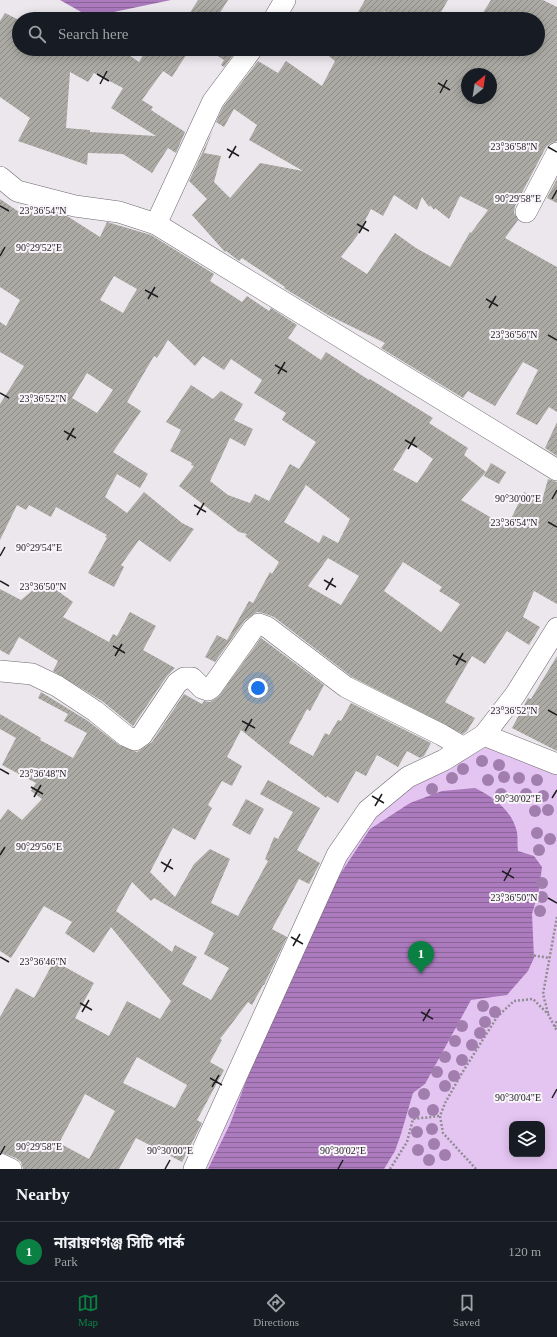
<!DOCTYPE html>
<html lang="en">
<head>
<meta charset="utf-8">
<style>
  :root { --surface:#171b24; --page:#242831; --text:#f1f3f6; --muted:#9ea1a6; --line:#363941; --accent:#0b8043 }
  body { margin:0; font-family:"Times New Roman","Noto Sans Bengali",serif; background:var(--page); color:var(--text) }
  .controls { position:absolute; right:12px; bottom:12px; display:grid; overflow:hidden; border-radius:8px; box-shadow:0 2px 10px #0003 }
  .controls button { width:36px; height:36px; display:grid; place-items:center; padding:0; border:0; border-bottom:1px solid var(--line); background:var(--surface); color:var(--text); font:20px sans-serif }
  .compass { position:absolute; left:461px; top:68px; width:36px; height:36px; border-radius:50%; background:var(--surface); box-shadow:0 2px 10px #0003; rotate:30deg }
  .you { position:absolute; left:258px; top:688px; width:14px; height:14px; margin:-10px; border:3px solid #fff; border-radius:50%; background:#1a73e8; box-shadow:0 0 0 6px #1a73e833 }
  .badge { display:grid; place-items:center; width:26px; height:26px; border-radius:50%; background:var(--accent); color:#fff; font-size:13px; font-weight:700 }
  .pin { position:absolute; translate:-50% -33px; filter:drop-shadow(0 1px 2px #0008) }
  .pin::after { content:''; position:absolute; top:21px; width:14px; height:12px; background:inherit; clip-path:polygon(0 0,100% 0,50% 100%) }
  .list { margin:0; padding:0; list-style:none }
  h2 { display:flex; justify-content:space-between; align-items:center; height:52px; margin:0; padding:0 16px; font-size:17px }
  h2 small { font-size:13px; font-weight:400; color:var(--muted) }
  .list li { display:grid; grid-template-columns:26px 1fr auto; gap:12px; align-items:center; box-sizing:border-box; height:60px; padding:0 16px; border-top:1px solid var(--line) }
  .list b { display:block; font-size:15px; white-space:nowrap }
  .list p { margin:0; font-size:13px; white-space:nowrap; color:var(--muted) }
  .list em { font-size:13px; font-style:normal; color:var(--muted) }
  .icon { flex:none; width:22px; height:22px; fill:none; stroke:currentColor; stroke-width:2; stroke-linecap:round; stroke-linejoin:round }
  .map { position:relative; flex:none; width:557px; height:1169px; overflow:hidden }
  .search { position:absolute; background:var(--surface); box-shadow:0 2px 10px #0003; left:12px; right:12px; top:12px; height:44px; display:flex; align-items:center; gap:10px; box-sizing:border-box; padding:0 14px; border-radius:22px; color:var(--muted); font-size:15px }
  .sheet { height:112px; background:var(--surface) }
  nav { display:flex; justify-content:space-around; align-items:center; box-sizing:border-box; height:56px; border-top:1px solid var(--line); background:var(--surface); font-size:11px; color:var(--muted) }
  nav a { display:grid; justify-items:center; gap:2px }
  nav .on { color:var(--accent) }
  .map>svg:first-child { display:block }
  .green { fill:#e4c4f1; fill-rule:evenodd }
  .water { fill:url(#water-rules) }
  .building { fill:url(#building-hatch); fill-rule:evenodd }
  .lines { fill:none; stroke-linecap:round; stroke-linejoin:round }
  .minor-casing { stroke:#6c686d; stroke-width:22 }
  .path { stroke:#8f8c91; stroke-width:2.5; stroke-dasharray:2 2; stroke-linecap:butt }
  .minor { stroke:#fff; stroke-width:21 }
  .tree { fill:#a17eae }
  .ticks { fill:none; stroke:#1e1d1f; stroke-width:1.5 }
  .ticks-label { font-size:10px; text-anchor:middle; fill:#1e1d1f; stroke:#f8f4fa; stroke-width:4; stroke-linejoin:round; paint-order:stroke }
</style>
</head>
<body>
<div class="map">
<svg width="557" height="1169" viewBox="0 0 557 1169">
  <defs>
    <pattern id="water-rules" width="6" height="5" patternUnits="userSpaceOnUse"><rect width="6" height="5" fill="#ac7bbe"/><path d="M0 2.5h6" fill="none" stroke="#8b649a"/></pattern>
    <pattern id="building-hatch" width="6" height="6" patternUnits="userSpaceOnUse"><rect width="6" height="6" fill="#acaaa4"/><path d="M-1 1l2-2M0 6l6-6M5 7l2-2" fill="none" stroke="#8b8a85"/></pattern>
  </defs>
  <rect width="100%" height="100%" fill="#ebe7ed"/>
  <path class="green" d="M 493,747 L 557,772 L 557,1169 L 197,1169 L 301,939 L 366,823 L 402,793 L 472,750 ZM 512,1124 L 542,1124 L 542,1154 L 512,1154 Z"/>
  <g class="water">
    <path d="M 60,0 L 171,0 L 90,17 Z"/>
    <path d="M 475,788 C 493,797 512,810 517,832 C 518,838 517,845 518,851 L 534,856 L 542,867 L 539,890 L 532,914 L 534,958 L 528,971 L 507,995 L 471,1000 L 425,1084 L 413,1093 L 401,1134 L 395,1151 L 384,1169 L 208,1169 L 230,1124 L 267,1025 L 333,885 L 370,829 L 410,803 L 442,791 Z"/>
  </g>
  <g class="building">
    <path d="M 198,0 L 228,0 L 216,19 L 186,19 Z"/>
    <path d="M 365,0 L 448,0 L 437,19 L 397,19 L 384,11 L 380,19 L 354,19 Z"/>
    <path d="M 491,0 L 543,0 L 557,7 L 557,141 L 551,143 L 546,147 L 515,206 L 514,213 L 518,220 L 505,238 L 557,267 L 557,412 L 549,407 L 537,425 L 516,414 L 538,370 L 523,362 L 495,406 L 468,391 L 463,398 L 381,348 L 385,343 L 328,315 L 284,288 L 285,287 L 242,258 L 239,261 L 226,251 L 225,252 L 192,215 L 207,199 L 189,181 L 213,130 L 204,153 L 221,156 L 214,182 L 230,198 L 260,163 L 303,171 L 249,140 L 257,125 L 234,109 L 224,127 L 216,122 L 223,107 L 258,61 L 278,73 L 286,61 L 322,86 L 335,61 L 320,49 L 538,49 L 538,19 L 479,19 ZM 467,74 L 491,74 L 491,98 L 467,98 ZM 394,195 L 417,210 L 422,197 L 429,207 L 430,205 L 434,210 L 435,208 L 449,219 L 460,196 L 488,210 L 471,233 L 470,232 L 450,267 L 416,248 L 395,233 L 367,274 L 341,257 L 357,236 L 371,209 L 383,216 Z"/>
    <path d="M 5,13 L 19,20 L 19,49 L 97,49 L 106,54 L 109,49 L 120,49 L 139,62 L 147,49 L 190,49 L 172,77 L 163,71 L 142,100 L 153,107 L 151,110 L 185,132 L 176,153 L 168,148 L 152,173 L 123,154 L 88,153 L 87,165 L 18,141 L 30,118 L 0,97 L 0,21 ZM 70,72 L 88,82 L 94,73 L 123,88 L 111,108 L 156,136 L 90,132 L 90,130 L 66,128 Z"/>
    <path d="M 207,49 L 237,49 L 224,67 L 221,65 L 224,60 Z"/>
    <path d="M 557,179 L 557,203 L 547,198 Z"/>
    <path d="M 0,199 L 25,216 L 30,207 L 67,216 L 100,237 L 107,222 L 151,235 L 214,274 L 210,281 L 242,302 L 247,296 L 269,311 L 271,308 L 297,325 L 288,338 L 321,360 L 326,352 L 369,380 L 370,379 L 433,418 L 429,423 L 468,448 L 464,455 L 486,472 L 461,500 L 507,527 L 524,492 L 542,501 L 548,479 L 557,482 L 557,604 L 534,591 L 523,617 L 540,627 L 529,645 L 507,631 L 485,664 L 472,656 L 445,702 L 475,718 L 467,731 L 463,734 L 352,677 L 274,617 L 263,613 L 257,612 L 245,620 L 215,662 L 205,657 L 217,635 L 227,640 L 249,601 L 253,603 L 270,572 L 272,574 L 279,562 L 245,536 L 247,534 L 239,532 L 179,486 L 194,466 L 191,465 L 192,463 L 170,451 L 181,430 L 166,422 L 191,385 L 213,399 L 221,391 L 243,404 L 234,420 L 253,429 L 245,446 L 230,438 L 210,481 L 228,495 L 250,503 L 255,494 L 269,501 L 290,464 L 299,469 L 316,442 L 282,420 L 286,413 L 254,393 L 262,380 L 231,359 L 224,370 L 203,356 L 195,366 L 168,340 L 157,358 L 154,356 L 127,402 L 141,411 L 113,452 L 148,474 L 140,488 L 117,474 L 105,497 L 127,513 L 144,492 L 182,523 L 194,529 L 170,562 L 139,540 L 121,565 L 124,567 L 114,587 L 88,573 L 107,538 L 105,537 L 107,535 L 56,507 L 51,517 L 29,505 L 26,510 L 17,505 L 0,540 L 0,404 L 24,366 L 0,352 L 0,322 L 6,326 L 20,300 L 0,287 ZM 114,276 L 137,289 L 123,313 L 100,300 ZM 87,373 L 113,390 L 97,413 L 72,398 ZM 410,443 L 433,459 L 417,483 L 393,470 ZM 306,485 L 350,519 L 338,543 L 323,535 L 319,543 L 284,522 ZM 328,558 L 359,576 L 341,605 L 308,586 ZM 403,562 L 442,587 L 439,591 L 460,604 L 441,632 L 384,591 Z"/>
    <path d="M 557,422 L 557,456 L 545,448 Z"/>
    <path d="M 491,463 L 506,472 L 499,484 L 484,476 Z"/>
    <path d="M 44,581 L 73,602 L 63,617 L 109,642 L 113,634 L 117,636 L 130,612 L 156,626 L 143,650 L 175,668 L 167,676 L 133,726 L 102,701 L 53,671 L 58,661 L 19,637 L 9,655 L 0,650 L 0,589 L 21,600 Z"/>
    <path d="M 261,638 L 324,685 L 310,711 L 307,709 L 289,743 L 313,756 L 325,733 L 329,735 L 338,720 L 341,721 L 351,703 L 431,743 L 424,756 L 420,758 L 407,751 L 398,767 L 377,755 L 366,776 L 356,771 L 338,803 L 327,796 L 326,798 L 241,730 L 227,757 L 242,766 L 232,786 L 222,781 L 208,805 L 212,808 L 195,840 L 173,828 L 150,872 L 175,897 L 194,864 L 210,849 L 230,859 L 211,903 L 238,916 L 268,861 L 265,859 L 274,837 L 278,839 L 293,812 L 260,794 L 268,780 L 320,808 L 297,850 L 320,863 L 309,884 L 299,879 L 272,929 L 287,937 L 264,985 L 263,985 L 252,1005 L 248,1002 L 220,1039 L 222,1040 L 210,1062 L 224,1070 L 197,1120 L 202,1123 L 195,1137 L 182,1162 L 136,1138 L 119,1169 L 23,1169 L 21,1162 L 16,1158 L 0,1152 L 0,1017 L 16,988 L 34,998 L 54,961 L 94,983 L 75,1018 L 109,1036 L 127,1001 L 160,1019 L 171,1001 L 111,927 L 94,953 L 65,933 L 72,922 L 44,906 L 11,958 L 0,951 L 0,820 L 8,809 L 22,820 L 42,799 L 31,791 L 36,783 L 2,765 L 16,738 L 0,729 L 0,714 L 41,738 L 40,740 L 73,758 L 87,733 L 64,721 L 68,714 L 38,698 L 41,692 L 88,721 L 119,745 L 137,752 L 152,742 L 184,694 L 202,704 L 204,701 L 210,702 L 219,696 ZM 132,882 L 151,901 L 154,898 L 214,933 L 204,954 L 229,968 L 211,1000 L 182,984 L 197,957 L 175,945 L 172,952 L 116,911 ZM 137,1057 L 187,1085 L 175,1108 L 123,1083 ZM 85,1094 L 115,1111 L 89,1159 L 59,1143 Z"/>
    <path d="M 557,656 L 557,751 L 512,728 L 528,698 L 531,699 Z"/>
    <path d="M 246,799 L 264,809 L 250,835 L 232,825 Z"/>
  </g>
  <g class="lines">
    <defs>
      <g id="minor">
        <path d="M 274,19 L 285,0"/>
        <path d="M 0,177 L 17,191 L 75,206 L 119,212 L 156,224 L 557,470"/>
        <path d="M 526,212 L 557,153"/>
        <path d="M 156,224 L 213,101 L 252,49"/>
        <path d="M 0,671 L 32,674 L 57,686 L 95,711 L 126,736 L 135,740 L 142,735 L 177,683 L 184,678 L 192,678 L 202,688 L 208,690 L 212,687 L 253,629 L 259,624 L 267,627 L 346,687 L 442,735 L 462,747"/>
        <path d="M 484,735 L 557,764"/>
        <path d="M 0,1164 L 11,1169"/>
        <path d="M 194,1169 L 337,855 L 368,810 L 408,777 L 444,760 L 484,735 L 515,695 L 557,628"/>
      </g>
    </defs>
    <use href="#minor" class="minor-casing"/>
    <g class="path">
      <path d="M 530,955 L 550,958"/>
      <path d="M 548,1013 L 543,994 L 557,917"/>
      <path d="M 555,1027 L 557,1020"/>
      <path d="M 390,1169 L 407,1142 L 413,1119 L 440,1116"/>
      <path d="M 476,1169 L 443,1133 L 440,1116 L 445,1103 L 462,1073 L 497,1017 L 514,1001 L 533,999 L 548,1014 L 557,1031"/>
    </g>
    <use href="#minor" class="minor"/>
  </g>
  <g class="tree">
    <circle cx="482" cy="761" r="6"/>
    <circle cx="499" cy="765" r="6"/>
    <circle cx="463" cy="769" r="6"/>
    <circle cx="504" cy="777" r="6"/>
    <circle cx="452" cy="778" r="6"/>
    <circle cx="519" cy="778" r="6"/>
    <circle cx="488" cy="780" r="6"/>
    <circle cx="537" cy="780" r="6"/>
    <circle cx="432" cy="789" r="6"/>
    <circle cx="501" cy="794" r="6"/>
    <circle cx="526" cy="794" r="6"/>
    <circle cx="543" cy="796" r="6"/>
    <circle cx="548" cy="810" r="6"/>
    <circle cx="535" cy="811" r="6"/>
    <circle cx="537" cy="833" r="6"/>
    <circle cx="550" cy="839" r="6"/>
    <circle cx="539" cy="850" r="6"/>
    <circle cx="542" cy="883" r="6"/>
    <circle cx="542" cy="897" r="6"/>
    <circle cx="540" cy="911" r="6"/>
    <circle cx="483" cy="1006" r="6"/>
    <circle cx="495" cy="1012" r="6"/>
    <circle cx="485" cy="1022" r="6"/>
    <circle cx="462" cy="1026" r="6"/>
    <circle cx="480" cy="1033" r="6"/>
    <circle cx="455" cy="1041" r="6"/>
    <circle cx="472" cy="1045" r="6"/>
    <circle cx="445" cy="1057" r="6"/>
    <circle cx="462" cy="1060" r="6"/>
    <circle cx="437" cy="1072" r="6"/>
    <circle cx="454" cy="1076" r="6"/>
    <circle cx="445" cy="1086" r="6"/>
    <circle cx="424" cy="1094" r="6"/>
    <circle cx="433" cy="1110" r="6"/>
    <circle cx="414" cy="1113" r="6"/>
    <circle cx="432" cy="1129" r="6"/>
    <circle cx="417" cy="1132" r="6"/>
    <circle cx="434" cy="1144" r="6"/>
    <circle cx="418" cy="1150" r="6"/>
    <circle cx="445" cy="1155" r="6"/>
    <circle cx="429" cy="1160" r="6"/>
  </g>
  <path class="ticks" d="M 97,74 L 109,81M 438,83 L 450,90M 100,84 L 107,71M 440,93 L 447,80M 548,147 L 557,152M 227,149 L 239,156M 229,158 L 236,146M 552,199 L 557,190M 0,206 L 9,211M 357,224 L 369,231M 359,233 L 366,221M 0,256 L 5,247M 145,290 L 158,297M 148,299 L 155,287M 486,299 L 498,306M 489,308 L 496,296M 548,335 L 557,340M 275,365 L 287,372M 278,374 L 285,362M 0,393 L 9,398M 64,431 L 76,438M 67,440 L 74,428M 405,440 L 417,447M 408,449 L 415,437M 552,499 L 557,490M 194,505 L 206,512M 197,515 L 204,503M 548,522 L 557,527M 0,556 L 5,547M 324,580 L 336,587M 0,581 L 9,586M 326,590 L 333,578M 113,646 L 125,653M 453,655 L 466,662M 115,656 L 122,644M 456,665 L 463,653M 548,710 L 557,715M 242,721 L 255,728M 245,731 L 252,719M 0,769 L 9,774M 31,787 L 43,794M 372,796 L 384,803M 34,797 L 41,785M 552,798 L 557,790M 375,806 L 382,794M 0,855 L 5,847M 161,862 L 173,869M 502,871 L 514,878M 164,872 L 171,859M 504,881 L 511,868M 548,898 L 557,903M 291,937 L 303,944M 293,946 L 300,934M 0,957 L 9,962M 80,1003 L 92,1010M 82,1012 L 89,1000M 421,1012 L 433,1019M 423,1021 L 430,1009M 210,1078 L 222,1085M 212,1087 L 219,1075M 552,1098 L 557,1089M 0,1155 L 5,1146M 165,1169 L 170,1160M 338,1169 L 343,1160"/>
  <g class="ticks-label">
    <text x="514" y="150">23°36'58"N</text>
    <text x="518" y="202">90°29'58"E</text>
    <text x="43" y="214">23°36'54"N</text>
    <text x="39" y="251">90°29'52"E</text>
    <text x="514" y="338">23°36'56"N</text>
    <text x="43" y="402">23°36'52"N</text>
    <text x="518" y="502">90°30'00"E</text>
    <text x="514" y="526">23°36'54"N</text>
    <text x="39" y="551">90°29'54"E</text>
    <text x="43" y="590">23°36'50"N</text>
    <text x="514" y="714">23°36'52"N</text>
    <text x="43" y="777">23°36'48"N</text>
    <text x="518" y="802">90°30'02"E</text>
    <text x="39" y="850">90°29'56"E</text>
    <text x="514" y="901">23°36'50"N</text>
    <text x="43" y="965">23°36'46"N</text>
    <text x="518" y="1101">90°30'04"E</text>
    <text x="39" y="1150">90°29'58"E</text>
    <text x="170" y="1154">90°30'00"E</text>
    <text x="343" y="1154">90°30'02"E</text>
  </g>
</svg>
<div class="controls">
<button><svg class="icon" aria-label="layers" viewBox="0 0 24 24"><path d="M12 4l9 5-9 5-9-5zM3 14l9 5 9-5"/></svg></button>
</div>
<svg class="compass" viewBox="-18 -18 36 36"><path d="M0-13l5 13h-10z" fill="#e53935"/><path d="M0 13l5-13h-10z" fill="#9ea1a6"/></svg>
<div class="you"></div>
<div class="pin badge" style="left:421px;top:974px">1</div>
<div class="search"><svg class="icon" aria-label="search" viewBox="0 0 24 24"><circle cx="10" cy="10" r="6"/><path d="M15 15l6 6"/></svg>Search here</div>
</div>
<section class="sheet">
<h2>Nearby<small></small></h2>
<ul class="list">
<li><span class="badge">1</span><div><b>নারায়ণগঞ্জ সিটি পার্ক</b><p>Park</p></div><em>120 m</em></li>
</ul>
</section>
<nav>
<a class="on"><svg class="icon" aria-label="map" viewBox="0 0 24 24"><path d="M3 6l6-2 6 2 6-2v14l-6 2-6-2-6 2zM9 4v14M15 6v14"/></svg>Map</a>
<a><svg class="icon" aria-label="directions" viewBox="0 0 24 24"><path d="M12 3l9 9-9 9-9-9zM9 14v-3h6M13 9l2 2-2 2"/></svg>Directions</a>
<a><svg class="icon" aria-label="saved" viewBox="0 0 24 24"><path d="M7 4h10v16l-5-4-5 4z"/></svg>Saved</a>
</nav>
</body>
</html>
